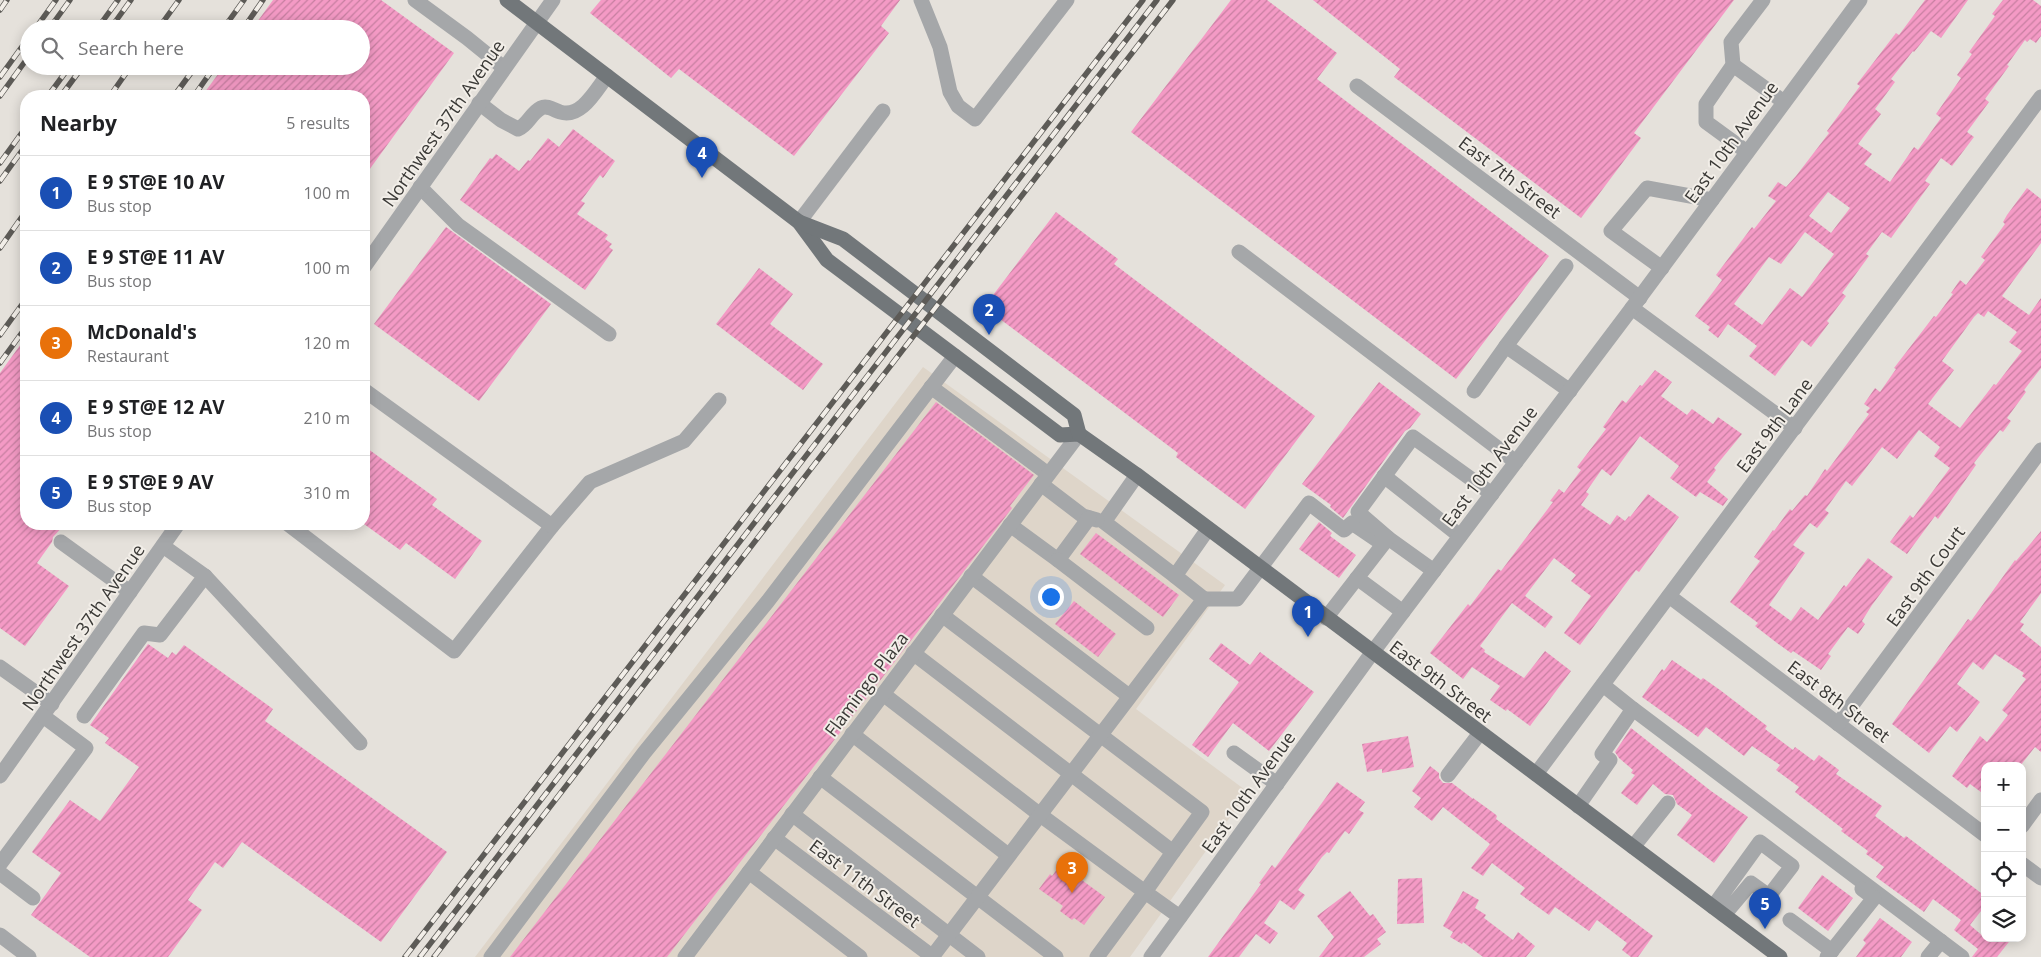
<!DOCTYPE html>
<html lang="en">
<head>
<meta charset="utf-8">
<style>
  :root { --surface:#fff; --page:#f2f2f2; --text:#202124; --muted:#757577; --line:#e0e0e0; --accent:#bd2f61 }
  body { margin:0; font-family:"Open Sans",sans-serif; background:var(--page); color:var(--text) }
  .controls { position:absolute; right:15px; bottom:15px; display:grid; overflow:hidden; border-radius:10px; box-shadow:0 2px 12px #0003 }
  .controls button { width:45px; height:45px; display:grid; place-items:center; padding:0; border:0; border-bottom:1px solid var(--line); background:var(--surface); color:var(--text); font:25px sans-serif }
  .you { position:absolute; left:1050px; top:596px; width:18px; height:18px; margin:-12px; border:4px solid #fff; border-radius:50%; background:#1a73e8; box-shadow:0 0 0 8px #1a73e833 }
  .badge { display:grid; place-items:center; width:32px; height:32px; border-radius:50%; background:var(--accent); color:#fff; font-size:16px; font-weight:700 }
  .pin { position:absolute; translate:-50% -41px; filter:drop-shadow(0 1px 2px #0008) }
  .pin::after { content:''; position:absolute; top:26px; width:18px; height:15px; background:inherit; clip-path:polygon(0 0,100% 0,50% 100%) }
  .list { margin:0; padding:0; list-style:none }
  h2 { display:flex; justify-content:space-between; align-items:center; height:65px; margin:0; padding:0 20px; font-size:21px }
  h2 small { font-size:16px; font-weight:400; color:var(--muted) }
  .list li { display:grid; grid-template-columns:32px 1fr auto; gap:15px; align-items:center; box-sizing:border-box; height:75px; padding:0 20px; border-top:1px solid var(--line) }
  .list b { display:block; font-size:19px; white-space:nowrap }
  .list p { margin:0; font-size:16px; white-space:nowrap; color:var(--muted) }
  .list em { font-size:16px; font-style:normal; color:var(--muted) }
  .icon { flex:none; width:28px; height:28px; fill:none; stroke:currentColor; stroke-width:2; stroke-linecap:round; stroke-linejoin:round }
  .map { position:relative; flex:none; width:2041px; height:957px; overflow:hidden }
  .search { position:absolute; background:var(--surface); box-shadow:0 2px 12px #0003; left:20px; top:20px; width:350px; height:55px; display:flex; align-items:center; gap:12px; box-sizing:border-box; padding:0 18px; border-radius:28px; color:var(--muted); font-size:19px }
  .panel { position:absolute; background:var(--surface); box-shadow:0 2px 12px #0003; left:20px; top:90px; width:350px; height:440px; border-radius:20px }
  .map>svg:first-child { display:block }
  .built { fill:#ded5c9 }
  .building { fill:url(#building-hatch); fill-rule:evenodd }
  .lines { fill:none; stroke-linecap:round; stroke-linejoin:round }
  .minor { stroke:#a5a7a9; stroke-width:15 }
  .major { stroke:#72777a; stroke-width:15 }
  .rail-casing { stroke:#5d5b57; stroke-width:5.5 }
  .rail { stroke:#f2eee8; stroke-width:4; stroke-dasharray:11; stroke-linecap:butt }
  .labels { text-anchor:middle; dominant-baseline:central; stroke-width:4; stroke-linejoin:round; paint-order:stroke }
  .street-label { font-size:18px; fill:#3a3936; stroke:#f2eee8 }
</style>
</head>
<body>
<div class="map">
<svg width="2041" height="957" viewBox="0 0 2041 957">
  <defs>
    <pattern id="building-hatch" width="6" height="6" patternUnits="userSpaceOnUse" patternTransform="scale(1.25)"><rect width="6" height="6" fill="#f49ac5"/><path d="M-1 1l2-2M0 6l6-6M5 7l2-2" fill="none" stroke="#c77fa1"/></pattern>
  </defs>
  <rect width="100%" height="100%" fill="#e5e1db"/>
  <path class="built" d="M 923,367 L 1225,585 L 1136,709 L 1248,792 L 1130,957 L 475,957 Z"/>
  <g class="building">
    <path d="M 273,0 L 381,0 L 454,53 L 364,177 L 364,96 L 202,96 L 224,66 L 361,66 L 361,29 L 252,29 Z"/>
    <path d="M 601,0 L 900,0 L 881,26 L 889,33 L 794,156 L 679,69 L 671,78 L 590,13 Z"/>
    <path d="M 1231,0 L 1267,0 L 1337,53 L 1317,79 L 1549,256 L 1456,379 L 1131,132 Z"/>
    <path d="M 1313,0 L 1734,0 L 1634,133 L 1641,138 L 1581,218 L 1394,77 L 1400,69 Z"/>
    <path d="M 1925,0 L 1968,0 L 1941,38 L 1931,31 L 1914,52 L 1913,51 L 1891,79 L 1895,82 L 1875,109 L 1881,114 L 1858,144 L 1872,154 L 1864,164 L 1890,182 L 1914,147 L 1918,150 L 1941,118 L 1936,114 L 1961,78 L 1957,75 L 1972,54 L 1969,52 L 1995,16 L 1992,14 L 2003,0 L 2033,0 L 2041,6 L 2041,36 L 2036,43 L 2030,39 L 2027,42 L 2025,40 L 2007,65 L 2009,66 L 1985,99 L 1989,102 L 1967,132 L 1974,137 L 1952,166 L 1941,158 L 1925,181 L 1930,184 L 1891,238 L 1882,232 L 1866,254 L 1869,256 L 1842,293 L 1846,296 L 1827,321 L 1829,323 L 1811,347 L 1802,340 L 1775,376 L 1749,356 L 1757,346 L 1728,324 L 1718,338 L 1708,330 L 1710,327 L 1695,316 L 1722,280 L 1716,275 L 1752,227 L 1754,229 L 1776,201 L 1768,196 L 1778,182 L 1786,187 L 1796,176 L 1829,133 L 1827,131 L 1860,86 L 1857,84 L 1896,33 L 1899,35 ZM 1828,192 L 1850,208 L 1831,233 L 1809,216 ZM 1805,232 L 1834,254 L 1802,297 L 1790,288 L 1762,325 L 1734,304 L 1769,257 L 1781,264 Z"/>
    <path d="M 573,129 L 615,161 L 603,178 L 600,175 L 581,201 L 585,203 L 577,214 L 608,235 L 605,239 L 612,244 L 609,247 L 613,250 L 585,290 L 460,200 L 490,158 L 492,159 L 496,154 L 519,171 L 528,160 L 530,161 L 548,138 L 559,147 Z"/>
    <path d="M 2027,188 L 2041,199 L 2041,243 L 2002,296 L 2029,315 L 2041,298 L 2041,368 L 2024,390 L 2026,392 L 2007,418 L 2011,421 L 2003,432 L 2000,430 L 1974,463 L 1976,465 L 1938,519 L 1935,516 L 1907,554 L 1890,542 L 1910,515 L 1913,518 L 1950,468 L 1934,456 L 1940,447 L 1919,430 L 1897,459 L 1882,447 L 1852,486 L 1846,481 L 1825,510 L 1829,513 L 1817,528 L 1810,523 L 1793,545 L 1805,553 L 1769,605 L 1791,621 L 1801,607 L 1818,620 L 1844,585 L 1846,587 L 1868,558 L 1893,577 L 1872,605 L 1862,621 L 1865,624 L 1858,634 L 1848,627 L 1828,654 L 1831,656 L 1821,670 L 1793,651 L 1791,653 L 1777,643 L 1755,626 L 1758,623 L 1730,602 L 1760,561 L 1754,557 L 1773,530 L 1774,531 L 1790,509 L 1792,511 L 1805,495 L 1807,496 L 1825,469 L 1827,471 L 1869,414 L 1866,412 L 1870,408 L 1864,404 L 1875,388 L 1880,392 L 1896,369 L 1894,368 L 1934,316 L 1936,317 L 1953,294 L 1951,293 L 1960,280 L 1966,285 L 1985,260 L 1981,257 L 2005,224 L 2003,222 L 2007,215 ZM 1988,311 L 2017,332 L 2009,342 L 2022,351 L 1996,385 L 1994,384 L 1960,428 L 1928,404 L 1954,370 L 1942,361 L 1974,317 L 1978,313 L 1984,317 Z"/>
    <path d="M 1056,212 L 1118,259 L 1114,264 L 1315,416 L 1245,509 L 1176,457 L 1178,453 L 984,307 Z"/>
    <path d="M 446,227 L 551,304 L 479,401 L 374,324 Z"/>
    <path d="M 759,268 L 793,294 L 770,324 L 823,364 L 803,390 L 716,324 Z"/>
    <path d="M 26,337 L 26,524 L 65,524 L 53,537 L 52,542 L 37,563 L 69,586 L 25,646 L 0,628 L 0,373 Z"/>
    <path d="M 1655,370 L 1672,382 L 1661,396 L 1687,415 L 1692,409 L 1713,424 L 1718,417 L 1742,434 L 1714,468 L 1716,470 L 1707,482 L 1728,499 L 1723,506 L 1700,492 L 1696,497 L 1670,478 L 1679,466 L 1640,436 L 1611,476 L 1602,469 L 1586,492 L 1589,494 L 1581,505 L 1610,525 L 1617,515 L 1625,521 L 1629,516 L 1630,517 L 1648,494 L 1679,517 L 1639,572 L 1636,570 L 1580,645 L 1564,633 L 1591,596 L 1571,581 L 1576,575 L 1554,558 L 1525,596 L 1553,617 L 1545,628 L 1512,603 L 1480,646 L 1485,650 L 1484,652 L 1524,678 L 1545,651 L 1571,671 L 1530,726 L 1507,709 L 1506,711 L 1490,700 L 1500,686 L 1472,667 L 1463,679 L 1430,653 L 1468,604 L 1470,606 L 1498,569 L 1501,571 L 1553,502 L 1550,501 L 1559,489 L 1564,493 L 1581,470 L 1577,467 L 1606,429 L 1603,427 L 1622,400 L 1626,403 L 1640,385 L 1642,386 Z"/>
    <path d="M 1379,382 L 1421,414 L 1410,428 L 1405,431 L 1343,518 L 1330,507 L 1331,505 L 1302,484 Z"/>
    <path d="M 936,402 L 1034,475 L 1010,506 L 1012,508 L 926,621 L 667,957 L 510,957 Z"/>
    <path d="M 364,446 L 437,499 L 432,505 L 482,541 L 455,579 L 406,543 L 400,550 L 364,524 Z"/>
    <path d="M 1319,522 L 1332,533 L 1330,536 L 1356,555 L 1339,578 L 1299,549 Z"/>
    <path d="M 2041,531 L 2041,593 L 2020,622 L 2024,624 L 2020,630 L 2041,647 L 2041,752 L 2035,747 L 2020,766 L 1985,766 L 1985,795 L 1970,784 L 1967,788 L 1952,776 L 1980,736 L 1987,742 L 2008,715 L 2002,710 L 2026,679 L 2022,676 L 2024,673 L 1995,654 L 1983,670 L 1973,662 L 1957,684 L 1980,702 L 1957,732 L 1950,726 L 1929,753 L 1892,724 L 1968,619 L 1971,621 L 2015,560 L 2016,561 Z"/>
    <path d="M 1096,533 L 1179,595 L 1163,617 L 1080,554 Z"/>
    <path d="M 1074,601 L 1116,634 L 1098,657 L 1055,624 Z"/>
    <path d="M 1221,643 L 1250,665 L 1260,652 L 1314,692 L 1269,751 L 1233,723 L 1208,757 L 1192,745 L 1239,682 L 1209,659 Z"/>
    <path d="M 148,644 L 168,658 L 172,652 L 176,655 L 184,645 L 273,709 L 265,721 L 447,852 L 381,942 L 242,842 L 223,868 L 215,862 L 188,900 L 202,910 L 168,957 L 90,957 L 31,915 L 61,873 L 32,852 L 70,800 L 100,821 L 139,767 L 105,743 L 109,738 L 90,725 Z"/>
    <path d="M 1672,660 L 1701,680 L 1703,678 L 1720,690 L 1767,726 L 1765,729 L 1793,750 L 1795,747 L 1814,761 L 1819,755 L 1839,770 L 1836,774 L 1882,806 L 1875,816 L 1904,838 L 1906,836 L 1985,896 L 1985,906 L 1970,925 L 1985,938 L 2012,938 L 1997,957 L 1972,957 L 1978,949 L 1954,930 L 1961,920 L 1933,899 L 1924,912 L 1876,877 L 1884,867 L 1866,854 L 1868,851 L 1841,831 L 1843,829 L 1795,792 L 1799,787 L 1776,770 L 1780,765 L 1752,746 L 1744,756 L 1706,727 L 1698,737 L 1642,697 L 1662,669 L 1664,671 Z"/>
    <path d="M 1631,728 L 1711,791 L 1748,817 L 1714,863 L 1677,835 L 1692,815 L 1677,804 L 1673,795 L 1665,794 L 1653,784 L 1637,805 L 1621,793 L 1635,775 L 1631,773 L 1633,770 L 1619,758 L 1615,752 Z"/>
    <path d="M 1408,736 L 1414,767 L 1382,773 L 1382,769 L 1367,772 L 1362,744 Z"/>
    <path d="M 1430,766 L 1439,773 L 1439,778 L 1443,783 L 1452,783 L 1473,799 L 1473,798 L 1495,814 L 1497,816 L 1496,819 L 1653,936 L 1638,957 L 1631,957 L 1622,950 L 1627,943 L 1597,920 L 1589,931 L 1555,907 L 1549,915 L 1520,894 L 1525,888 L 1492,863 L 1483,876 L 1471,868 L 1490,844 L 1443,807 L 1432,821 L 1414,807 L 1421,798 L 1412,791 Z"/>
    <path d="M 1337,782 L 1365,802 L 1359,810 L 1364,813 L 1349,834 L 1345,831 L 1329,853 L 1327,852 L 1322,857 L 1298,890 L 1305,895 L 1294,910 L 1280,900 L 1264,923 L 1278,933 L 1270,944 L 1256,934 L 1239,957 L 1208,957 L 1261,884 L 1259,883 L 1272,865 L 1275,868 Z"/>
    <path d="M 1063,861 L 1083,874 L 1079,878 L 1105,897 L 1084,925 L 1074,918 L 1072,920 L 1060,911 L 1063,906 L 1039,889 L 1050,874 L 1052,876 Z"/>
    <path d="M 1822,875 L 1853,898 L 1828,931 L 1798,908 Z"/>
    <path d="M 1422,878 L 1424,923 L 1397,924 L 1398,879 Z"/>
    <path d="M 1350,891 L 1370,916 L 1373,914 L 1386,932 L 1377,939 L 1381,944 L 1364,957 L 1319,957 L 1334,937 L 1317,916 Z"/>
    <path d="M 1463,891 L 1479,900 L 1475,908 L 1486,915 L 1484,918 L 1513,940 L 1518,932 L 1535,946 L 1526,957 L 1483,957 L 1463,942 L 1462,944 L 1450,937 L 1453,932 L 1443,926 Z"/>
    <path d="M 1880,918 L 1912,942 L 1901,957 L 1856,957 L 1866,943 L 1863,940 Z"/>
  </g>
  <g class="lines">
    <g class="minor">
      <path d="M 415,0 L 467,38 L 504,68"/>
      <path d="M 921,0 L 940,47 L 950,92 L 958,106 L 975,119 L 1067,0"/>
      <path d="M 1733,65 L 1784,102"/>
      <path d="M 1357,86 L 1640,298"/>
      <path d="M 479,103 L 501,120 L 518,129 C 528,125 531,113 541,108 C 547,105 554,110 560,112 C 581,119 596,90 607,76"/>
      <path d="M 1747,152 L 1706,122 L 1706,104 L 1733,65 L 1731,42 L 1763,0"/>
      <path d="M 420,187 L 458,225 L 609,334"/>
      <path d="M 799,222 L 883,111"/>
      <path d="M 1239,252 L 1516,462"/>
      <path d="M 1566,266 L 1506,346 L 1570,391"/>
      <path d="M 364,267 L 553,0"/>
      <path d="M 1662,268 L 1611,231 L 1647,188 L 1712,200"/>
      <path d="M 1632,308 L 1795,428"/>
      <path d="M 931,387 L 1048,474"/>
      <path d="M 1474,391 L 1506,346"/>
      <path d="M 1137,475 L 1104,522 L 1175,576 L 1208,529"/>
      <path d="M 1384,476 L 1460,536"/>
      <path d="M 1041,484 L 1083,516 L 1097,520"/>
      <path d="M 288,524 L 454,651 L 552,526 L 364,390"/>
      <path d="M 1010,525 L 1058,560 L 1089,518"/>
      <path d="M 552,526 L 590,482 L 684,441 L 719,400"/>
      <path d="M 1388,538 L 1434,571"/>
      <path d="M 61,542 L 130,592"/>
      <path d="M 1058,560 L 1147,628"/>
      <path d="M 205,576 L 360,743"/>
      <path d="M 971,576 L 1129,696"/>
      <path d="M 1669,596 L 1985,835"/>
      <path d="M 1204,599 L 1237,599 L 1309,503 L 1344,530 L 1352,523 L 1380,542"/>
      <path d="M 1403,612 L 1357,578 L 1388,538 L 1358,512 L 1413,437 L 1492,494"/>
      <path d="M 942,615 L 1202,812 L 1173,852"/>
      <path d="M 1326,618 L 1357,578"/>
      <path d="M 913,653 L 1173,852 L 1145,892 L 1180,917"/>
      <path d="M 0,667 L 52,704"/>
      <path d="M 883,694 L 1039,814 L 1145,892 L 1097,957"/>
      <path d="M 1633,709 L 1962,957"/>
      <path d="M 84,716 L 144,633 L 160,635 L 205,576 L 163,546"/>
      <path d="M 1838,724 L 2041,450"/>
      <path d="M 852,734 L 1008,855"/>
      <path d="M 1234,753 L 1277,784"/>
      <path d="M 1536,774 L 2041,97"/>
      <path d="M 1448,775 L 1480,733"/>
      <path d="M 0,776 L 178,524"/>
      <path d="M 820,777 L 1056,957"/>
      <path d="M 1578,806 L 1610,760 L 1602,754 L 1633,709 L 1603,685"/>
      <path d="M 792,814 L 978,957"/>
      <path d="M 2022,826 L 2041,800"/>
      <path d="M 774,838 L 933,957"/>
      <path d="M 1633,847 L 1668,803"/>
      <path d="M 0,864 L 86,748 L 43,716"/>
      <path d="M 2022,864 L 2041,878"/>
      <path d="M 749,872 L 860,957"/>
      <path d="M 0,873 L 33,898"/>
      <path d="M 1713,907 L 1760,842 L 1792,866 L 1769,896 L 1751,883 L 1724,915"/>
      <path d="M 1790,920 L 1832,951"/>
      <path d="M 0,935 L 29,957"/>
      <path d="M 491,957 L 644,753 L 768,601 L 955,356"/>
      <path d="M 685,957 L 1079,434"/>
      <path d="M 932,957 L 1204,599 L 1175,576"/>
      <path d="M 1151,957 L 1372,653 L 1632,308 L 1860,0"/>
      <path d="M 1827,957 L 1874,898 L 1862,889"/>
      <path d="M 1928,957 L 1941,941"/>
    </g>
    <g class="major">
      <path d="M 507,0 L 799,222 L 827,260 L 1060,435 L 1079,434 L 1137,475 L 1780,957"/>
      <path d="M 799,222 L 843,239 L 1074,415 L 1079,434"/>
    </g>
    <defs>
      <g id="rail">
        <path d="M 0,10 L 7,0"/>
        <path d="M 35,29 L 56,0"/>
        <path d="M 49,29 L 70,0"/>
        <path d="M 97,29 L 118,0"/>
        <path d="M 110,29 L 131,0"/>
        <path d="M 158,29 L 179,0"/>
        <path d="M 223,29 L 244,0"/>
        <path d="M 243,29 L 263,0"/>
        <path d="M 0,77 L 29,37"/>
        <path d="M 0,96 L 29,56"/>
        <path d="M 48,96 L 70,66"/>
        <path d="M 61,96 L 83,66"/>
        <path d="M 110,96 L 131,66"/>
        <path d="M 174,96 L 196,66"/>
        <path d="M 194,96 L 215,66"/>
        <path d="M 0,163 L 26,127"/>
        <path d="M 0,181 L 26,145"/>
        <path d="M 0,248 L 26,211"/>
        <path d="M 0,335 L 26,299"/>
        <path d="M 0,363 L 26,327"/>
        <path d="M 405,957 L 1143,0"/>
        <path d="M 420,957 L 1157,0"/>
        <path d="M 434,957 L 1173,0"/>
      </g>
    </defs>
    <use href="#rail" class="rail-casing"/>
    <use href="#rail" class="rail"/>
  </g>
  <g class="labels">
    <g class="street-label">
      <text transform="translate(443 123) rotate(-55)">Northwest 37th Avenue</text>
      <text transform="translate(1731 142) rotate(-54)">East 10th Avenue</text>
      <text transform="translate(1510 177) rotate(37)">East 7th Street</text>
      <text transform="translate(1774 425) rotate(-53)">East 9th Lane</text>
      <text transform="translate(1489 466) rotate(-53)">East 10th Avenue</text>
      <text transform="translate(1925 576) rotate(-54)">East 9th Court</text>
      <text transform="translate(83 627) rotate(-55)">Northwest 37th Avenue</text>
      <text transform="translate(1441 681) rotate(37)">East 9th Street</text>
      <text transform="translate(866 684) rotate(-53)">Flamingo Plaza</text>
      <text transform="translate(1839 701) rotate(37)">East 8th Street</text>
      <text transform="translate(1248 792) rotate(-54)">East 10th Avenue</text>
      <text transform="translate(865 883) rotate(37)">East 11th Street</text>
    </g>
  </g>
</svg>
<div class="controls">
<button>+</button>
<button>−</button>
<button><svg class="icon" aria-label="locate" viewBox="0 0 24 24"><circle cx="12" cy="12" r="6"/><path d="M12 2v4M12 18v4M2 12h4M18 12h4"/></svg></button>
<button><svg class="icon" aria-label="layers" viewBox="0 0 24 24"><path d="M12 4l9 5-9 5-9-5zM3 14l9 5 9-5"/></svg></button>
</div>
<div class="you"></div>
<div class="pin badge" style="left:1308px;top:637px;background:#1a4fb4">1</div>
<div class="pin badge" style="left:989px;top:335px;background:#1a4fb4">2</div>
<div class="pin badge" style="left:1072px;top:893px;background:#e8710a">3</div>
<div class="pin badge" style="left:702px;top:178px;background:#1a4fb4">4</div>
<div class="pin badge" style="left:1765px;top:929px;background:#1a4fb4">5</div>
<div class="search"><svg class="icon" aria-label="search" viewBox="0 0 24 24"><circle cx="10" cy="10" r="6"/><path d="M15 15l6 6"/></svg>Search here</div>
<section class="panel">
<h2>Nearby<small>5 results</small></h2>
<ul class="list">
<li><span class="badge" style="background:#1a4fb4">1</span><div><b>E 9 ST@E 10 AV</b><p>Bus stop</p></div><em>100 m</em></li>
<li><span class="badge" style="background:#1a4fb4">2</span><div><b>E 9 ST@E 11 AV</b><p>Bus stop</p></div><em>100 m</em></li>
<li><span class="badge" style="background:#e8710a">3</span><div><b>McDonald's</b><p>Restaurant</p></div><em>120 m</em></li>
<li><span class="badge" style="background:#1a4fb4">4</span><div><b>E 9 ST@E 12 AV</b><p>Bus stop</p></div><em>210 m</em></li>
<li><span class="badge" style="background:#1a4fb4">5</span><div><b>E 9 ST@E 9 AV</b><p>Bus stop</p></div><em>310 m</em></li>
</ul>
</section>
</div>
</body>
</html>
